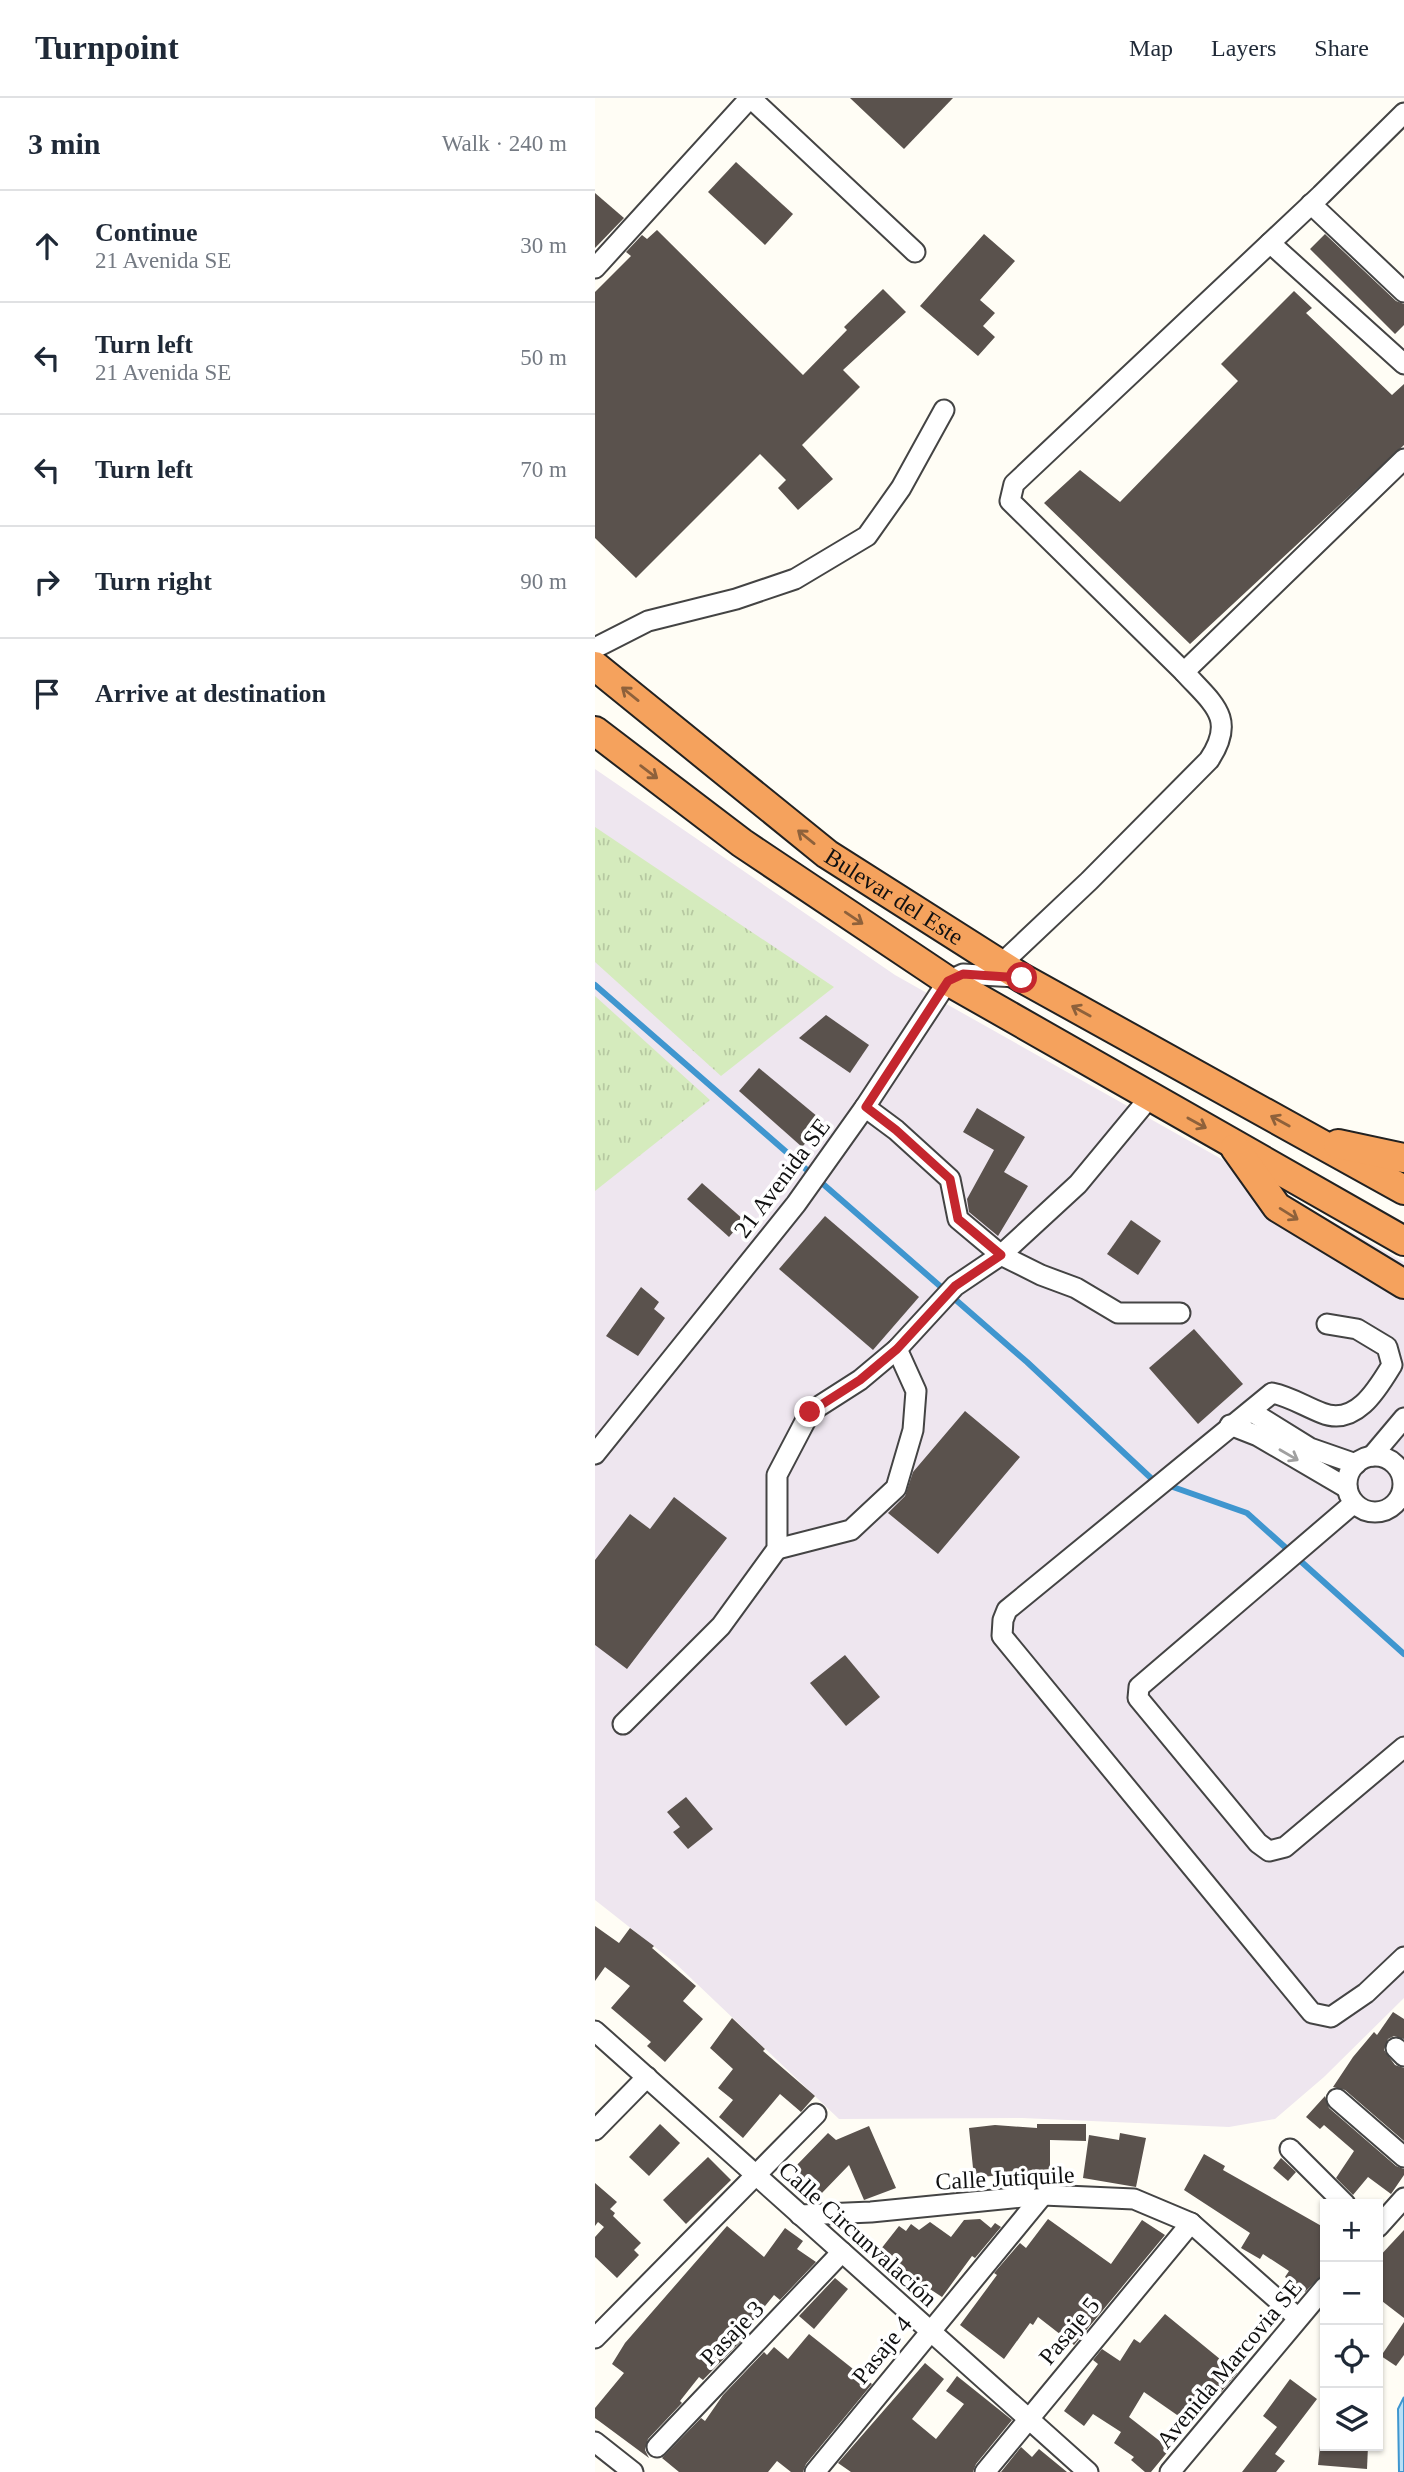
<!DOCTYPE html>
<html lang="en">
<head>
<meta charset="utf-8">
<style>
  :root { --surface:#fff; --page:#f2f2f3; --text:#1f2937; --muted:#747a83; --line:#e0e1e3 }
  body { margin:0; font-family:"Times New Roman",serif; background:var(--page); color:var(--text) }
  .controls { position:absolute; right:21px; bottom:21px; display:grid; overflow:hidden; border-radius:0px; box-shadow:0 2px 5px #0004 }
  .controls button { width:63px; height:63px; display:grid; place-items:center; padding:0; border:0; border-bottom:2px solid var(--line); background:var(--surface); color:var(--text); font:35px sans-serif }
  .stop { position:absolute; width:21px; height:21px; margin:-16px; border:5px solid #c4262e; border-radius:50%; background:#fff }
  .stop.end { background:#c4262e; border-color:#fff; box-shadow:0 2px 7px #0008 }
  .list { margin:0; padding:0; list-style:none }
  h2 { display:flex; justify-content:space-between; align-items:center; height:91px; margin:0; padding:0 28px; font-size:30px }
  h2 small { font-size:23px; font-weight:400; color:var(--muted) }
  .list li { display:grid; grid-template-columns:46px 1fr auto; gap:21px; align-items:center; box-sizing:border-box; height:112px; padding:0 28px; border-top:2px solid var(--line) }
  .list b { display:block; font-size:26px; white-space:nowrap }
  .list p { margin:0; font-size:23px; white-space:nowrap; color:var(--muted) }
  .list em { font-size:23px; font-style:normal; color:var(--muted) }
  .icon { flex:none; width:38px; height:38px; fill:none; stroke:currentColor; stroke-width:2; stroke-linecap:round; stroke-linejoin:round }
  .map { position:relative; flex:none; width:809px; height:2374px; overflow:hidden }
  header { display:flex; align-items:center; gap:42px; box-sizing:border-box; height:98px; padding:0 35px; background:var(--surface); border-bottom:2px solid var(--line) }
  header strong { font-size:33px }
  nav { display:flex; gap:38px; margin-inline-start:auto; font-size:24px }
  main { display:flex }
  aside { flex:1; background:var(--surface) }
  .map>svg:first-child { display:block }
  .industrial { fill:#eee6ef }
  .grass { fill:url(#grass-tufts) }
  .water { fill:#b9e0f7; stroke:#3f96cf; stroke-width:2 }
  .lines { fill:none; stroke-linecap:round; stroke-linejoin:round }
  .stream { stroke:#3f96cf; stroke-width:6 }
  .building { fill:#5a524d }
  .minor-casing { stroke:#444; stroke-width:23 }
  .highway-casing { stroke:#222; stroke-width:32 }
  .minor { stroke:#fff; stroke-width:19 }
  .highway { stroke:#f5a25d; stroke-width:28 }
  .oneway { stroke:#8e613b }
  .oneway2 { stroke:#a0a0a0 }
  .route { stroke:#c4262e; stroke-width:9 }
  .labels { text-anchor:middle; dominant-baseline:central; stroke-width:7; stroke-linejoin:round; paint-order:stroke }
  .street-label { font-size:24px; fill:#111; stroke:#fff }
</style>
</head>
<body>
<header>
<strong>Turnpoint</strong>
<nav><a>Map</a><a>Layers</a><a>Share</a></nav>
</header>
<main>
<aside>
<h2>3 min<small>Walk · 240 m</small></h2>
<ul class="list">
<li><svg class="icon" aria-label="ahead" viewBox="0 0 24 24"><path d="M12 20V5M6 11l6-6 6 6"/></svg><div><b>Continue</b><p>21 Avenida SE</p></div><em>30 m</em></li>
<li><svg class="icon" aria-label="left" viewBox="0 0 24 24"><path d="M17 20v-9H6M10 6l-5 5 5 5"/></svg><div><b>Turn left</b><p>21 Avenida SE</p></div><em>50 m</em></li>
<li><svg class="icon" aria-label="left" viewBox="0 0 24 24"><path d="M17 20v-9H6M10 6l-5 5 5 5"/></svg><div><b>Turn left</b></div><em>70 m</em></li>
<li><svg class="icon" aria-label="right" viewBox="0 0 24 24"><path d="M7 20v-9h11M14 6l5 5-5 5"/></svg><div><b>Turn right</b></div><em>90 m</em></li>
<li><svg class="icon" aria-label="arrive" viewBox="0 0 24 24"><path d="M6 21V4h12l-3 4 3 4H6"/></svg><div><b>Arrive at destination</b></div></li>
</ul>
</aside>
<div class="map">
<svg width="809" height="2374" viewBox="0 0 809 2374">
  <defs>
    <pattern id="grass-tufts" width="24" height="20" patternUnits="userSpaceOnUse" patternTransform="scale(1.75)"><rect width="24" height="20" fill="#d5ebbd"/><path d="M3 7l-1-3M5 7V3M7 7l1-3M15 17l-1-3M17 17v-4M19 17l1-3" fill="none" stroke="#b6c8a1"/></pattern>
  </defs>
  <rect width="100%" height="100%" fill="#fffdf5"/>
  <path class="industrial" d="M 0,671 L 300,877 L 809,1164 L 809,1900 L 729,1979 L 680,2021 L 634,2029 L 427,2020 L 244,2021 L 80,1865 L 0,1802 Z"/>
  <g class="grass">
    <path d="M 0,729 L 239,889 L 126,978 L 0,864 Z"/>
    <path d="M 0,898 L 115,1002 L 0,1093 Z"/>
  </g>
  <path class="water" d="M 809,2299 L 809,2374 L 804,2374 L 803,2311 Z"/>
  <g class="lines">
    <path class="stream" d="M 0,887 L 432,1264 L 558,1382 L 652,1415 L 809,1556"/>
  </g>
  <g class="building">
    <path d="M 255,0 L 358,0 L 309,51 Z"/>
    <path d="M 141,64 L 198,116 L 170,147 L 113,94 Z"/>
    <path d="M 0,95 L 29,120 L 0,150 Z"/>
    <path d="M 62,132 L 208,277 L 252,232 L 249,229 L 288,191 L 311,214 L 248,272 L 265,289 L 207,347 L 238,381 L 203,412 L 183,390 L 191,382 L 165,356 L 41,480 L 0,440 L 0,194 L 36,158 L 31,154 L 47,137 L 52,141 Z"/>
    <path d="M 389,136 L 420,163 L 385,202 L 400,215 L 388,228 L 400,239 L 383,258 L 325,208 Z"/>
    <path d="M 730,136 L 801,203 L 809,206 L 809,227 L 800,236 L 715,151 Z"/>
    <path d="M 699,193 L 717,210 L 711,215 L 797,297 L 809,286 L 809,347 L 595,546 L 449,405 L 485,372 L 525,404 L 643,283 L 626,266 Z"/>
    <path d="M 231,917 L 274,947 L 255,975 L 204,940 Z"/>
    <path d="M 164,970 L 229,1024 L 207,1049 L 144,993 Z"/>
    <path d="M 382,1010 L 430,1039 L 409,1074 L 433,1088 L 403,1138 L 374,1114 L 372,1101 L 399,1052 L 368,1034 Z"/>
    <path d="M 107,1085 L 149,1122 L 134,1139 L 92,1101 Z"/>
    <path d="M 230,1118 L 324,1199 L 278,1252 L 184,1171 Z"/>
    <path d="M 536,1122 L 566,1143 L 543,1177 L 512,1156 Z"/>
    <path d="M 46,1189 L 64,1204 L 59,1211 L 70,1220 L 43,1258 L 11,1238 Z"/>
    <path d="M 599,1231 L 648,1286 L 603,1326 L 554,1270 Z"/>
    <path d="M 370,1313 L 425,1359 L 343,1456 L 293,1415 L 310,1398 L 318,1374 Z"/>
    <path d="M 79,1399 L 132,1440 L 32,1571 L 0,1547 L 0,1462 L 35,1416 L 55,1431 Z"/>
    <path d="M 250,1557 L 285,1599 L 251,1628 L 215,1585 Z"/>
    <path d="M 91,1699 L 118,1731 L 93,1751 L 78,1734 L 85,1729 L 72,1714 Z"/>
    <path d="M 0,1828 L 24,1845 L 35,1830 L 59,1848 L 57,1850 L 101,1888 L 88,1903 L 108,1921 L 70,1964 L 52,1948 L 56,1944 L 16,1910 L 35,1888 L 10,1869 L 0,1883 Z"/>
    <path d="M 798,1914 L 809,1921 L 809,1941 L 799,1938 L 793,1941 L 789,1952 L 800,1967 L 809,1970 L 809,2043 L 750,1992 L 738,1989 L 758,1959 L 779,1934 L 782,1937 Z"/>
    <path d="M 137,1920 L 170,1951 L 168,1953 L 220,1998 L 206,2014 L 185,1996 L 148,2040 L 124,2019 L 138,2002 L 123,1990 L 138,1971 L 115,1950 Z"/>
    <path d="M 730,1998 L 734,2010 L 801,2068 L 809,2071 L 809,2077 L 796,2096 L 773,2079 L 758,2097 L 741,2080 L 759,2053 L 729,2027 L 725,2031 L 711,2019 Z"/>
    <path d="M 65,2026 L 85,2045 L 54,2078 L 34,2059 Z"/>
    <path d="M 442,2026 L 491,2026 L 491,2043 L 455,2042 L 455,2075 L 405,2075 L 405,2077 L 379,2080 L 374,2030 L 400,2027 L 442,2030 Z"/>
    <path d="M 274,2028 L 301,2090 L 269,2102 L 254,2067 L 225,2097 L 198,2071 L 233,2035 L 241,2042 Z"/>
    <path d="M 525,2035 L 551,2040 L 541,2089 L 488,2080 L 494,2037 L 524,2042 Z"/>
    <path d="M 609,2056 L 630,2068 L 628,2072 L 730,2130 L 730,2174 L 710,2194 L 690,2179 L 694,2173 L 668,2156 L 665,2161 L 646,2150 L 655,2135 L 589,2092 Z"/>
    <path d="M 113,2059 L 136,2082 L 91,2126 L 68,2102 Z"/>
    <path d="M 686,2060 L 701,2074 L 693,2083 L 678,2070 Z"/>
    <path d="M 0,2085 L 22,2104 L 15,2111 L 20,2115 L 18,2118 L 46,2145 L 39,2152 L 44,2157 L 22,2180 L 0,2159 L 0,2139 L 9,2129 L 3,2124 L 0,2128 Z"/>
    <path d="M 385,2121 L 396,2130 L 400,2125 L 406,2129 L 380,2160 L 377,2158 L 347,2199 L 282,2156 L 304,2128 L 311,2133 L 316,2126 L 324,2132 L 335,2124 L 356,2139 L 369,2122 Z"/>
    <path d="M 453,2121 L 516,2166 L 547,2122 L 570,2137 L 479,2247 L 443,2219 L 438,2227 L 435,2225 L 409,2261 L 365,2227 L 402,2177 L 399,2175 L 425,2145 L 431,2150 Z"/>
    <path d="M 132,2128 L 169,2159 L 190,2130 L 208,2143 L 202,2151 L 221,2164 L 185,2202 L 179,2197 L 147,2236 L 150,2239 L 108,2282 L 104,2279 L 85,2303 L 87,2305 L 53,2341 L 50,2352 L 54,2360 L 0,2320 L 0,2310 L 29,2275 L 17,2266 L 30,2245 Z"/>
    <path d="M 809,2132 L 809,2220 L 783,2200 L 783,2160 Z"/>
    <path d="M 240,2180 L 253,2191 L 219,2231 L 204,2218 Z"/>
    <path d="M 570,2216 L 642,2275 L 626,2294 L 622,2291 L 595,2326 L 549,2294 L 534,2319 L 575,2351 L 556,2374 L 550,2374 L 536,2362 L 539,2359 L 519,2345 L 526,2334 L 498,2316 L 489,2328 L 469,2313 L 503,2266 L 498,2262 L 507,2251 L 525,2263 L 539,2241 L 545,2245 Z"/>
    <path d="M 809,2224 L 809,2257 L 801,2268 L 786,2258 Z"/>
    <path d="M 214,2236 L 277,2286 L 211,2366 L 208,2374 L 196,2374 L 182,2363 L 173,2374 L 84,2374 L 67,2360 L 106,2320 L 110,2323 L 128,2297 L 169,2254 L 172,2257 L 179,2249 L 193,2261 Z"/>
    <path d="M 330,2265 L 349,2281 L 317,2321 L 341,2341 L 369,2306 L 351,2293 L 362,2278 L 417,2322 L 381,2366 L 378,2374 L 256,2374 L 243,2365 Z"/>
    <path d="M 695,2281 L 722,2301 L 680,2356 L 690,2363 L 681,2374 L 647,2374 L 682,2329 L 668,2318 Z"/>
    <path d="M 725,2348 L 773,2348 L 772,2371 L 723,2367 Z"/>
    <path d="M 426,2349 L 437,2359 L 444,2351 L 472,2374 L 406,2374 Z"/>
  </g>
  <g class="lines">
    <defs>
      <g id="minor">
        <path d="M 809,15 L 726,97 L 419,386 L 415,403 L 589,574 L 809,361"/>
        <path d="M 716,106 L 809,194"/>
        <path d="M 675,145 L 809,266"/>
        <path d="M 0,170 L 153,2 L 160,4 L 320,154"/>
        <path d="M 0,550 L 53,523 L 141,501 L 200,481 L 272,438 L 306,390 L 349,312"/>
        <path d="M 406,866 L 494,783 L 614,662 C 642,620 618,606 589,574"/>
        <path d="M 270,1009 L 301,1032 L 355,1081 L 363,1121 L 406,1157 L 446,1177 L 481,1190 L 523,1215 L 585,1215"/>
        <path d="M 732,1226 L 762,1231 L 792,1249 L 797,1267 C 783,1290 761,1329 727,1315 C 709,1308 696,1299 677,1295 L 412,1512 L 408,1522 L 407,1538 L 717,1915 L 736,1919 L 771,1895 L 809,1859"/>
        <path d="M 657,1314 L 715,1350 L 761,1366"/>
        <path d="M 635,1327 L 663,1338 L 752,1390"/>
        <path d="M 0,1356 L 201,1106 L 270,1009 L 353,883 L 368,876 L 421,879"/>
        <path d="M 777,1358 L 809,1320"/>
        <circle cx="780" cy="1386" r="28"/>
        <path d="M 759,1405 L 544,1589 L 543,1600 L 663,1745 L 674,1753 L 690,1749 L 809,1649"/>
        <path d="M 182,1451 L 256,1432 L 301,1390 L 318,1332 L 321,1293 L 302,1251"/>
        <path d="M 28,1626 L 126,1528 L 182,1451 L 182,1377 L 215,1314 L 265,1282 L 302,1251 L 360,1188 L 406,1157 L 483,1086 L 555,999"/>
        <path d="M 0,1933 L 493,2374"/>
        <path d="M 801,1950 L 809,1958"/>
        <path d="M 742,2001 L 809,2059"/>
        <path d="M 0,2032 L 52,1979"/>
        <path d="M 695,2051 L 750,2106"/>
        <path d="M 205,2117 L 276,2114 L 448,2097 L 539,2101 L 596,2125 L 703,2220"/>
        <path d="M 783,2129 L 809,2100"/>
        <path d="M 0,2240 L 221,2016"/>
        <path d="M 0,2344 L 38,2374"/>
        <path d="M 62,2349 L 247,2154"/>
        <path d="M 220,2374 L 448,2097"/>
        <path d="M 390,2374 L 596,2125"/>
        <path d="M 575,2374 L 730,2189"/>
      </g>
      <g id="highway">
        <path id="s1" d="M 0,568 L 232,756 L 427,880 L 809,1092"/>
        <path d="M 0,633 L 147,745 L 353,883 L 809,1143"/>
        <path d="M 743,1046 L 809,1060"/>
        <path d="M 640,1050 L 682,1109 L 809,1186"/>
      </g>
    </defs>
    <use href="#minor" class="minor-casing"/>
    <use href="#highway" class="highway-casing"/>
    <use href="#minor" class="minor"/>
    <use href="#highway" class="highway"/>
  </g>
  <defs><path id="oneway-shaft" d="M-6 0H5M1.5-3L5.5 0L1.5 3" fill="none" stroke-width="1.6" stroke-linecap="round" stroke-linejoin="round" transform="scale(1.75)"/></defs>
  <g class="oneway">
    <use href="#oneway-shaft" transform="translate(35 596) rotate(-141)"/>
    <use href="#oneway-shaft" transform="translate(54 674) rotate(37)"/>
    <use href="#oneway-shaft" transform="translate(211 739) rotate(-141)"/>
    <use href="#oneway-shaft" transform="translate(259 820) rotate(34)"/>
    <use href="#oneway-shaft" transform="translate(486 913) rotate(-151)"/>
    <use href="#oneway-shaft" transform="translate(685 1023) rotate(-151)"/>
    <use href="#oneway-shaft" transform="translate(602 1025) rotate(29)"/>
    <use href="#oneway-shaft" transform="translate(694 1116) rotate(32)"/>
  </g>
  <use class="oneway2" href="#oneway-shaft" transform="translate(694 1357) rotate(30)"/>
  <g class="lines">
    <path class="route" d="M 215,1314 L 265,1282 L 302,1251 L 360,1188 L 406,1157 L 363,1121 L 355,1081 L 301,1032 L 271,1009 L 353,883 L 368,876 L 427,880"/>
  </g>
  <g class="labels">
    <g class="street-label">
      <text stroke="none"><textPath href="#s1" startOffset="378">Bulevar del Este</textPath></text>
      <text transform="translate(187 1080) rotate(-53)">21 Avenida SE</text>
      <text transform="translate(410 2080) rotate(-3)">Calle Jutiquile</text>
      <text transform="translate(263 2136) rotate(42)">Calle Circunvalación</text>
      <text transform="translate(474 2233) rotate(-50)">Pasaje 5</text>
      <text transform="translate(137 2235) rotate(-46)">Pasaje 3</text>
      <text transform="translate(287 2252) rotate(-51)">Pasaje 4</text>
      <text transform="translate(634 2266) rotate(-50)">Avenida Marcovia SE</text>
    </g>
  </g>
</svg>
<div class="controls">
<button>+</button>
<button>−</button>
<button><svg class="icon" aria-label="locate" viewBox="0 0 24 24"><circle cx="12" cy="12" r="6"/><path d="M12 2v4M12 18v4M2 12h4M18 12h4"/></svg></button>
<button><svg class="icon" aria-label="layers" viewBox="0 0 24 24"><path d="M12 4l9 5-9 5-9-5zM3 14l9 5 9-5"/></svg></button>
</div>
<div class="stop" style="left:427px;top:880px"></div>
<div class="stop end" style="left:215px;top:1314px"></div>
</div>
</main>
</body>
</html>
